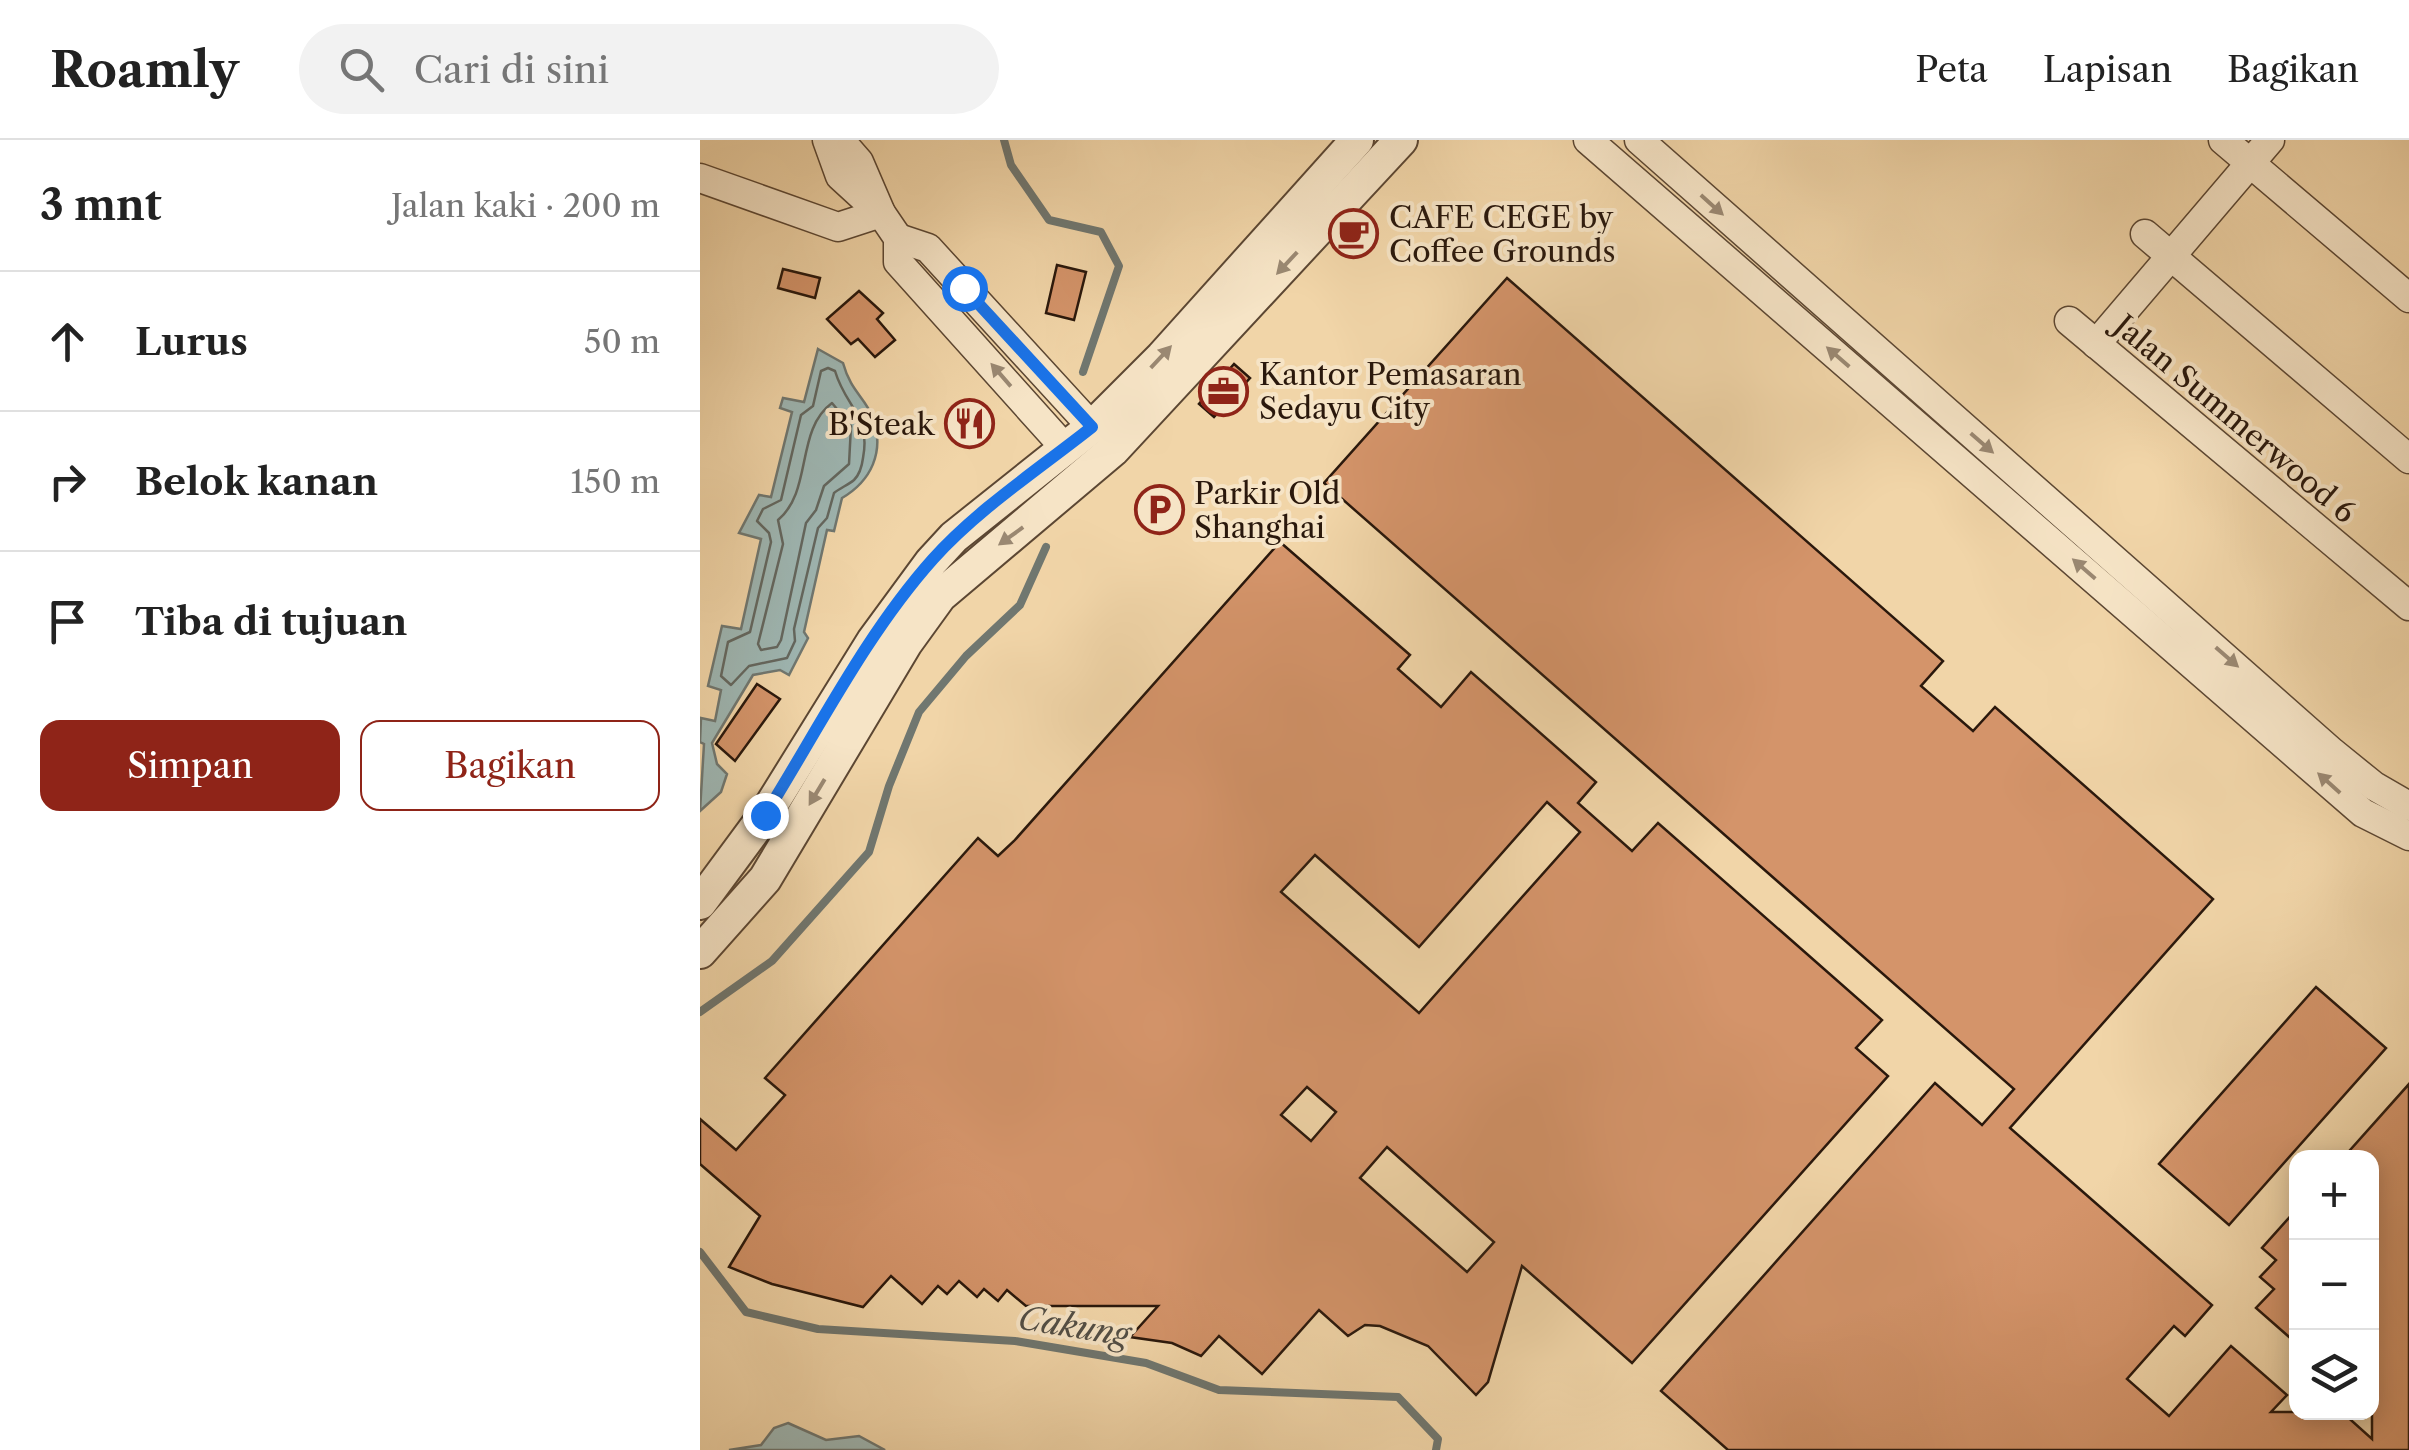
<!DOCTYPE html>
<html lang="id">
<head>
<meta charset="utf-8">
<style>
  :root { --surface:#fff; --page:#f2f2f2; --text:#222; --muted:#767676; --line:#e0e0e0; --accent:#8f2418 }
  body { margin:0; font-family:"Libre Caslon Text",serif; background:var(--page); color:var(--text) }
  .controls { position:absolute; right:30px; bottom:30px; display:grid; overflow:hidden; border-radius:20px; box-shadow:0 5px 25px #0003 }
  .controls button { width:90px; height:90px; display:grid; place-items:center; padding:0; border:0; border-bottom:2px solid var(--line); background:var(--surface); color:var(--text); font:50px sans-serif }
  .stop { position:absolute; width:30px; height:30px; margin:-22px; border:8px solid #1a73e8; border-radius:50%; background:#fff }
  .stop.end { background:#1a73e8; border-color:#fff; box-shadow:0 2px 10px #0008 }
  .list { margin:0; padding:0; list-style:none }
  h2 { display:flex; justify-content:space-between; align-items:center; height:130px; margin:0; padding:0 40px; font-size:42px }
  h2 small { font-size:32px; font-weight:400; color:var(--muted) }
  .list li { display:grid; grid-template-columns:65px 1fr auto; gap:30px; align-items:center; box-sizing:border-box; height:140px; padding:0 40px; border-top:2px solid var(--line) }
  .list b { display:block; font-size:38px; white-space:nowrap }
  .list em { font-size:32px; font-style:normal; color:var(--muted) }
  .actions { display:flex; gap:20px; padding:30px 40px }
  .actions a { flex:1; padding:22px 0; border:2px solid var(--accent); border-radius:20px; text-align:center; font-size:35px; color:var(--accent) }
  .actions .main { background:var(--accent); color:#fff }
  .icon { flex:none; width:55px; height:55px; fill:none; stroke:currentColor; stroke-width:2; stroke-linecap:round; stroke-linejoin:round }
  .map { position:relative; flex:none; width:1709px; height:1310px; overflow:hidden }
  header { display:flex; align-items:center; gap:60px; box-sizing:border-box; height:140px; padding:0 50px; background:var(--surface); border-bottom:2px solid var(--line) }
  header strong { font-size:48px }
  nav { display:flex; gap:55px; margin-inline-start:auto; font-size:35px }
  .search { width:700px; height:90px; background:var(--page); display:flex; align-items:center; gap:25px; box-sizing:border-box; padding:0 35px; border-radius:55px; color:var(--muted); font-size:38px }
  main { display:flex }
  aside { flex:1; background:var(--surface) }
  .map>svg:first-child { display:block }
  .water { fill:#9eb6b2; stroke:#707770; stroke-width:2.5 }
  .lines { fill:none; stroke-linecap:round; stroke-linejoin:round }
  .shore { stroke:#64675f; stroke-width:2.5 }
  .stream { stroke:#707770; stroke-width:8 }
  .building { fill:#d4946a; stroke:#2a180c; stroke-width:2.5; fill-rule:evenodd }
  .minor-casing { stroke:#5c4733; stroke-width:31 }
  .tertiary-casing { stroke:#5c4733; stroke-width:36 }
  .minor { stroke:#f6e4c6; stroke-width:28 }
  .tertiary { stroke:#f6e4c6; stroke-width:32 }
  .oneway { fill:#9a8872 }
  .route { stroke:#1a73e8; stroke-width:12 }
  .labels { text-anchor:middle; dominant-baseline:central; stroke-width:8; stroke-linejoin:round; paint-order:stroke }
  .poi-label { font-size:30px; fill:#2a180c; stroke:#f6e4c6; text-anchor:start }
  .street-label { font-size:30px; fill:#2a180c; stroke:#f6e4c6 }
  .water-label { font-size:32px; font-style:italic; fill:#534f46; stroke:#f6e4c6 }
</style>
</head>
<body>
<header>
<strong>Roamly</strong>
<div class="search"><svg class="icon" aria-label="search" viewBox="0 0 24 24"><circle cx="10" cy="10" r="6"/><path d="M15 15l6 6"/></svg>Cari di sini</div>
<nav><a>Peta</a><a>Lapisan</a><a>Bagikan</a></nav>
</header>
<main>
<aside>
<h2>3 mnt<small>Jalan kaki · 200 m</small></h2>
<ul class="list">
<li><svg class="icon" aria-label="ahead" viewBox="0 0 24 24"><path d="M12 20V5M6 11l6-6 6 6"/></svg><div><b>Lurus</b></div><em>50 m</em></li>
<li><svg class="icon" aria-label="right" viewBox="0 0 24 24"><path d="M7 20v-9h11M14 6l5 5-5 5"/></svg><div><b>Belok kanan</b></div><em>150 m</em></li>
<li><svg class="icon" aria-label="arrive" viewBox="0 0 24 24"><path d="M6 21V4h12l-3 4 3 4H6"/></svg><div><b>Tiba di tujuan</b></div></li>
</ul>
<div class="actions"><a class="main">Simpan</a><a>Bagikan</a></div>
</aside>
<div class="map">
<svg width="1709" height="1310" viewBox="0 0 1709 1310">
  <rect width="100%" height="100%" fill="#f1d5a8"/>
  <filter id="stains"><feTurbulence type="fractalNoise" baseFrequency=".002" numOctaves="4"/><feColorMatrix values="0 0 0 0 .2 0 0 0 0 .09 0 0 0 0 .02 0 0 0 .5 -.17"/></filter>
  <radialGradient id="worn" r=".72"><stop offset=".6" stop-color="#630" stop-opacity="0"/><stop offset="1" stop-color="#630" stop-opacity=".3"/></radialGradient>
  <g class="water">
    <path d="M 118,209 L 143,223 C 151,252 165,257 173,278 C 185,312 171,341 142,358 L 134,391 L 127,390 L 104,492 L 108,498 L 89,535 L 80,530 L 53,535 L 12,603 L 17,624 L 27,634 L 21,652 L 0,671 L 4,604 L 0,602 L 1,578 L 15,581 L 21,550 L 8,546 L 22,486 L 41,489 L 61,399 L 39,393 L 59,355 L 71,357 L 92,272 L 80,268 L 83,258 L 104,262 Z"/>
    <path d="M 88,1283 L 126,1300 L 159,1296 L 185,1310 L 29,1310 L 61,1305 L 74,1288 Z"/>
  </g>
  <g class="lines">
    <g class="shore">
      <path d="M 128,228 L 135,231 C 146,268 171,276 163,318 C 162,326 160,334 154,340 C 148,345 140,348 134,353 L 127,378 L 118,388 L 94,489 L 95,501 L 87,518 L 49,526 L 31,545 L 21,536 L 28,502 L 50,492 L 71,402 L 69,393 L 57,381 L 63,369 L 81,360 L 101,275 L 113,266 L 121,231 Z"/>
      <path d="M 132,263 L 151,286 L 149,324 L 124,346 L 116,370 L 106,383 L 81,500 L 77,507 L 61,510 L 58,504 L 83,404 L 78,380 C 113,351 95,290 132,263 Z"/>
    </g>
    <g class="stream">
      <path d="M 304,0 L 311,25 L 349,80 L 401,92 L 419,126 L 383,232"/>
      <path d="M 0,872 L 72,821 L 169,712 L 189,646 L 219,572 L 266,516 L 320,465 L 346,407"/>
      <path d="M 0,1112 L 46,1172 L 118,1189 L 315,1201 L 446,1223 L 519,1250 L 698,1257 L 738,1299 L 736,1310"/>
    </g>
  </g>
  <g class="building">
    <path d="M 357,125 L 386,132 L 374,180 L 346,173 Z"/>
    <path d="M 83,129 L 120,138 L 115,158 L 78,148 Z"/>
    <path d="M 807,138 L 1243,521 L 1221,546 L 1273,591 L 1295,567 L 1513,759 L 1310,988 L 1512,1165 L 1485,1196 L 1474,1186 L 1427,1239 L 1469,1276 L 1531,1206 L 1587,1255 L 1571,1272 L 1642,1272 L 1672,1299 L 1672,1018 L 1643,1018 L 1709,944 L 1709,1310 L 1028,1310 L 961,1251 L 1235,943 L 1282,985 L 1314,949 L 624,343 Z"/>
    <path d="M 159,151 L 183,173 L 177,179 L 195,200 L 175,217 L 158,199 L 151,204 L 127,179 Z"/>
    <path d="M 534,224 L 550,238 L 514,277 L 499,264 Z"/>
    <path d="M 580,402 L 710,515 L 698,529 L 741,567 L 771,532 L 896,642 L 878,663 L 932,711 L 958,683 L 1182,880 L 1156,908 L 1188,936 L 932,1223 L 822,1126 L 788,1242 L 776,1255 L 728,1206 L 680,1186 L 665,1185 L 648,1196 L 619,1170 L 562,1234 L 519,1196 L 501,1216 L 472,1203 L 430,1197 L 458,1166 L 326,1166 L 307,1150 L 298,1161 L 284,1149 L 277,1157 L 259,1141 L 247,1154 L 238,1146 L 222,1164 L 191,1136 L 163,1167 L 72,1144 L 29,1127 L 60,1076 L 0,1024 L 0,979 L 36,1010 L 85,955 L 65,938 L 278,698 L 298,716 L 314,701 ZM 847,662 L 880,692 L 719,873 L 581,752 L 615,715 L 719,807 ZM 607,947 L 636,972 L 611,1001 L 581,975 ZM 687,1007 L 794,1102 L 767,1132 L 660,1038 Z"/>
    <path d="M 57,544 L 80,559 L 35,621 L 16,604 Z"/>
    <path d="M 1616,847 L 1686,908 L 1529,1085 L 1459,1024 Z"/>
    <path d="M 1596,1070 L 1596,1203 L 1556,1168 L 1574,1149 L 1560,1137 L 1576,1120 L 1562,1108 Z"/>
  </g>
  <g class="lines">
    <defs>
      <g id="minor">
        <path d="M 127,0 L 140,36 L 176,69"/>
        <path d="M 140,0 L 159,22 L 181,73 L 198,98 L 198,122 L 365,308"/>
        <path d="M 888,0 L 1663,673 L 1709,696"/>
        <path d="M 939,0 L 1632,612 L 1674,646 L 1709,666"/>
        <path d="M 1523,0 L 1709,158"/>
        <path d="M 0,38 L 138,87 L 181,73"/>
        <path d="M 1445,94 L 1709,319"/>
        <path d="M 198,98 L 228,108 L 392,287"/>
        <path d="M 1369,181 L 1709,466"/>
        <path d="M 1396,204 L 1570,0"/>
      </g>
      <g id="tertiary">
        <path d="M 0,763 L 65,675 L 173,501 L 231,422 L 254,397 L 392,287 L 462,217 L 657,0"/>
        <path d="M 0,812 L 65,739 L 206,503 L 240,456 L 413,310 L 701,0"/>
      </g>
    </defs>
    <use href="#minor" class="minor-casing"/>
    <use href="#tertiary" class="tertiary-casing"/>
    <use href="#minor" class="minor"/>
    <use href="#tertiary" class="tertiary"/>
  </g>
  <defs><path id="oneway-solid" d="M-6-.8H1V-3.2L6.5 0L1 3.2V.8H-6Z" transform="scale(2.5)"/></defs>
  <g class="oneway">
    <use href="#oneway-solid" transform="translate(1012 65) rotate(42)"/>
    <use href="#oneway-solid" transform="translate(587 123) rotate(133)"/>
    <use href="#oneway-solid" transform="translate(461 217) rotate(-47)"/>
    <use href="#oneway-solid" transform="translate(1138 217) rotate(-139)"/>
    <use href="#oneway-solid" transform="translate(301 235) rotate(-131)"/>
    <use href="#oneway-solid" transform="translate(1282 303) rotate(41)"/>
    <use href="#oneway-solid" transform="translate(311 396) rotate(144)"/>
    <use href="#oneway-solid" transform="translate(1384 429) rotate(-139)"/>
    <use href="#oneway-solid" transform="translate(1527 517) rotate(41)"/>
    <use href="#oneway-solid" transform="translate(1629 643) rotate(-138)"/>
    <use href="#oneway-solid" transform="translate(117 652) rotate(121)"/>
  </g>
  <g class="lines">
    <path class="route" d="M 65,675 C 118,590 166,494 233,419 C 278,369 339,329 392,287 L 264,148"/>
  </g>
  <defs>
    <symbol id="cafe-ring" viewBox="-11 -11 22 22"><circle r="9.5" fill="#f6e4c6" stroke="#8f2418" stroke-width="1.5"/><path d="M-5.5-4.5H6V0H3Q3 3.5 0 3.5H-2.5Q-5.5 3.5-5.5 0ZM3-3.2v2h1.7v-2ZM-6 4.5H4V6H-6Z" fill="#8f2418"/></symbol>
    <symbol id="office-ring" viewBox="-11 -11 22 22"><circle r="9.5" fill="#f6e4c6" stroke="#8f2418" stroke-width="1.5"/><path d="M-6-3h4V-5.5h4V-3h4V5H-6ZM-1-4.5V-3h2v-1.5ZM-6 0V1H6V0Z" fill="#8f2418"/></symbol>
    <symbol id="restaurant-ring" viewBox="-11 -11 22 22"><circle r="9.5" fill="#f6e4c6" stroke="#8f2418" stroke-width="1.5"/><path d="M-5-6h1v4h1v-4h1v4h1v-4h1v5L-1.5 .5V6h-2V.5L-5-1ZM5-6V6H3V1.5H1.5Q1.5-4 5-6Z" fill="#8f2418"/></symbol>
    <symbol id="parking-ring" viewBox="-11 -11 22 22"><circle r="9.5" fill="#f6e4c6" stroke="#8f2418" stroke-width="1.5"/><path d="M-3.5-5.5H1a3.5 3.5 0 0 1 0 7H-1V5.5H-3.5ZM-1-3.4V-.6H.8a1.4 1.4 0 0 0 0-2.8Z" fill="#8f2418"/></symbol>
  </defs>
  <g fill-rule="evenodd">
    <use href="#cafe-ring" x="626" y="66" width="55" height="55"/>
    <use href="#office-ring" x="496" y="224" width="55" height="55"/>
    <use href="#restaurant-ring" x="242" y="256" width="55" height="55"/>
    <use href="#parking-ring" x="432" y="342" width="55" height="55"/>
  </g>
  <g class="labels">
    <g class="poi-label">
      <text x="689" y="77">CAFE CEGE by<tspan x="689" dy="34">Coffee Grounds</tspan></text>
      <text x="559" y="234">Kantor Pemasaran<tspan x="559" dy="34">Sedayu City</tspan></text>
      <text x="234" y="284" text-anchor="end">B'Steak</text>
      <text x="494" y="353">Parkir Old<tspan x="494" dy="34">Shanghai</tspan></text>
    </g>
    <g class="street-label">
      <text transform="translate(1535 279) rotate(40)">Jalan Summerwood 6</text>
    </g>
    <g class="water-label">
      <text transform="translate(374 1186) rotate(9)">Cakung</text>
    </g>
  </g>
  <rect width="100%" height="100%" filter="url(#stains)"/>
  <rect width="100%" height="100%" fill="url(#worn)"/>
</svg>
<div class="controls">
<button>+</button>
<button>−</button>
<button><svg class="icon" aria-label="layers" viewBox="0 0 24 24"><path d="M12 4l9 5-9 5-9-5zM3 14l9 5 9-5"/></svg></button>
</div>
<div class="stop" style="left:264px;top:148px"></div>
<div class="stop end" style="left:65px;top:675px"></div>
</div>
</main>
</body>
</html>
